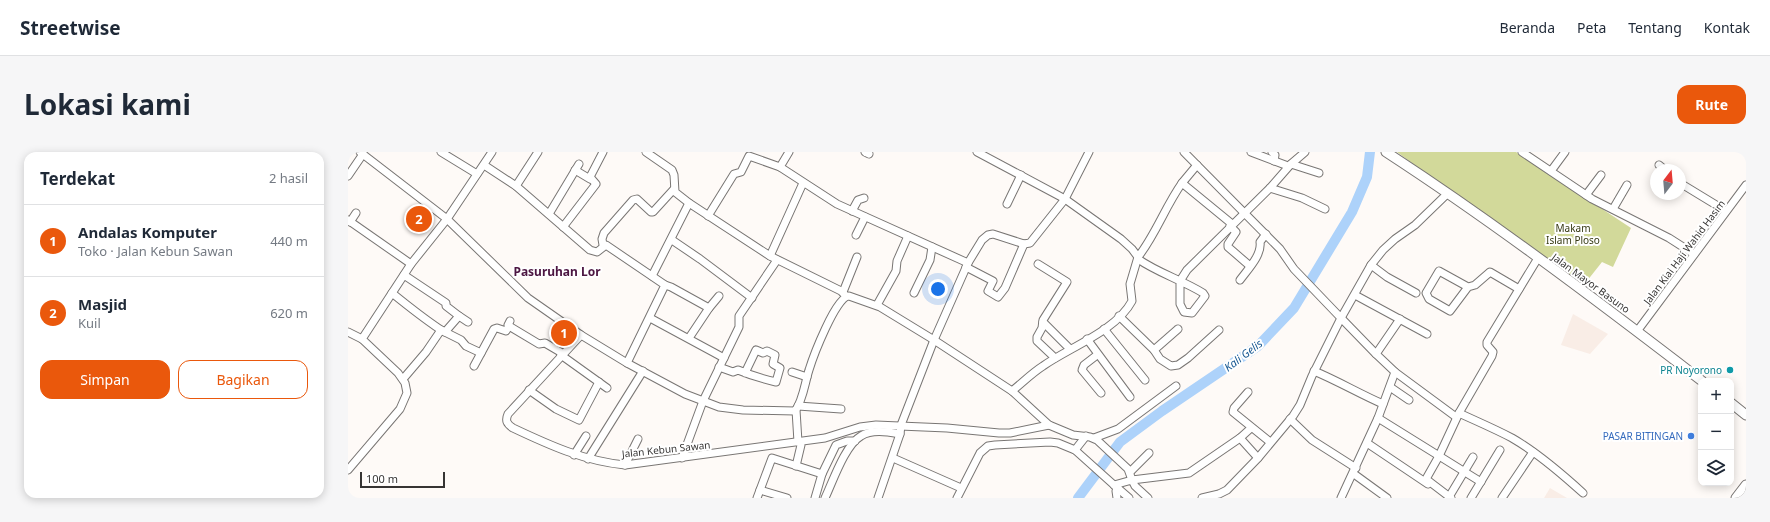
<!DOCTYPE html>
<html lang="id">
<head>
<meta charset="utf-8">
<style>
  :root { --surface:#fff; --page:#f6f6f7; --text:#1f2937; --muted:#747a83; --line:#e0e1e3; --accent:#ea580c }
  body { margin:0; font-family:"Noto Sans",sans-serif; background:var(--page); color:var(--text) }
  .controls { position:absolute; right:12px; bottom:12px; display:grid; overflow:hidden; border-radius:8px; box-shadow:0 2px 10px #0003 }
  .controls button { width:36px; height:36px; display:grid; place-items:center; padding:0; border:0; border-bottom:1px solid var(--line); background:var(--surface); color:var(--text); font:20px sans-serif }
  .compass { position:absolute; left:1302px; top:12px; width:36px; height:36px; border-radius:50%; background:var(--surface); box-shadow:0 2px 10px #0003; rotate:16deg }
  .scale { position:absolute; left:12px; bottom:10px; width:85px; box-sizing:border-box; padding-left:4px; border:2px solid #363433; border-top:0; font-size:11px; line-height:14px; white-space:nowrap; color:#363433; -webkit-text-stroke:3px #fff; paint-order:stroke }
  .you { position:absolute; left:590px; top:137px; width:14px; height:14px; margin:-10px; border:3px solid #fff; border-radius:50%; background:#1a73e8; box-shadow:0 0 0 6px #1a73e833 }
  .badge { display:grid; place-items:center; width:26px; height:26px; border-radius:50%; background:var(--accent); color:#fff; font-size:13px; font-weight:700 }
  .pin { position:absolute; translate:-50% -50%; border:2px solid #fff; box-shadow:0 1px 4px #0006 }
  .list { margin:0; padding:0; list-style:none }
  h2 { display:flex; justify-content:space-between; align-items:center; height:52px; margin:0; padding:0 16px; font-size:17px }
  h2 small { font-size:13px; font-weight:400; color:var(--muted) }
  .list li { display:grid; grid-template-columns:26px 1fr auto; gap:12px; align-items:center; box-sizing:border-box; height:72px; padding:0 16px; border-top:1px solid var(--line) }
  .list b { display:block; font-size:15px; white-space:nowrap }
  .list p { margin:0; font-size:13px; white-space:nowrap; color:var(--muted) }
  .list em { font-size:13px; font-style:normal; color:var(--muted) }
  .actions { display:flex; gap:8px; padding:12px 16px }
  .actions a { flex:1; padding:9px 0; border:1px solid var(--accent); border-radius:12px; text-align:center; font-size:14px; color:var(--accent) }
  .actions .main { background:var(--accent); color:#fff }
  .icon { flex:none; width:22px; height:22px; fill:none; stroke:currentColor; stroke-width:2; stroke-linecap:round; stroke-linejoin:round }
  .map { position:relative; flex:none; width:1398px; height:346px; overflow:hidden; border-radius:12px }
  header { display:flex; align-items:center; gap:24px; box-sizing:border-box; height:56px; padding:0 20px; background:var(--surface); border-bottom:1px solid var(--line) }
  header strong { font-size:19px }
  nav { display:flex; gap:22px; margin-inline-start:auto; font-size:14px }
  .intro { display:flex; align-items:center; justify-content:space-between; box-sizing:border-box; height:96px; padding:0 24px }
  h1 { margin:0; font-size:28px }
  .button { padding:10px 18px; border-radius:12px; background:var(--accent); color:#fff; font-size:14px; font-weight:700 }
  main { display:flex; gap:24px; padding:0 24px }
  aside { flex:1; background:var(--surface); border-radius:12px; box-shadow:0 2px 10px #0003 }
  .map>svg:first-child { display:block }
  .built { fill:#f9ede6 }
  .green { fill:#d2d99a }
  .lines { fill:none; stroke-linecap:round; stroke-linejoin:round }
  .river { stroke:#add2fa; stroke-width:10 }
  .minor-casing { stroke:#797674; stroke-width:9 }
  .major-casing { stroke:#797674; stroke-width:11 }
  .minor { stroke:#fff; stroke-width:7 }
  .major { stroke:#fff; stroke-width:9 }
  .culture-dot { fill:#0f9aa8; stroke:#fff; stroke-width:1.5 }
  .shop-dot { fill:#3f7fe0; stroke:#fff; stroke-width:1.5 }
  .labels { text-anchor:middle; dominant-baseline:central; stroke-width:4; stroke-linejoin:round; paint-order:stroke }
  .park-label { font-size:10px; fill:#363913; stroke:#fff }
  .street-label { font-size:10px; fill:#363433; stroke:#fff }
  .culture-label { font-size:10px; fill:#0d838f; stroke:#fff; text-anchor:end }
  .shop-label { font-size:10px; fill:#366cbe; stroke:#fff; text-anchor:end }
  .water-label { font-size:11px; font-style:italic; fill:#165791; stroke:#fff }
  .quarter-label { font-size:12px; font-weight:bold; fill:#4c1642; stroke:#fff }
</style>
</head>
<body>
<header>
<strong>Streetwise</strong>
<nav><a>Beranda</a><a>Peta</a><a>Tentang</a><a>Kontak</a></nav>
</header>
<div class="intro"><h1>Lokasi kami</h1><a class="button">Rute</a></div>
<main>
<aside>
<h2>Terdekat<small>2 hasil</small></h2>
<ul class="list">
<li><span class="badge">1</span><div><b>Andalas Komputer</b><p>Toko · Jalan Kebun Sawan</p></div><em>440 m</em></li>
<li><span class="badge">2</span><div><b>Masjid</b><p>Kuil</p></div><em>620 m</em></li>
</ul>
<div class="actions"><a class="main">Simpan</a><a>Bagikan</a></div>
</aside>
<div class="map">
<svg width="1398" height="346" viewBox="0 0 1398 346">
  <rect width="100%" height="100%" fill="#fefaf7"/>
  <g class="built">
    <path d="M 1225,162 L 1260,182 L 1242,202 L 1213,193 Z"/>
    <path d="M 1202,336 L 1219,346 L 1196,346 Z"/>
  </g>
  <path class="green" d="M 1049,0 L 1168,0 L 1283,76 L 1265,115 L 1254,110 L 1235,134 L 1150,75 Z"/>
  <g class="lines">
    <path class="river" d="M 730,346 L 772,290 L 814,259 L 910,194 L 946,156 L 1004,60 L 1019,25 L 1022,0"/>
    <defs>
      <g id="minor">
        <path d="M 12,0 L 99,67 L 180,146 L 233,183 L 279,211 L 317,133 L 258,93 L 249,100 L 242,98 L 168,34 L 136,13"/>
        <path d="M 93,0 L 129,22"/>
        <path d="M 298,0 L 324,18 L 326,23 L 327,40 L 341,51 L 422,104 L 493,139 L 498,144"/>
        <path d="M 441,0 L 432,15 L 489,52 L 620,111"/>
        <path d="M 517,0 L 521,2"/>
        <path d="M 629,0 L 717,47 L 773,87 L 784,97 L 790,105 L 782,132 L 784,149 C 768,179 722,195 695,214 C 684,221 674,231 664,239"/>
        <path d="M 836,0 L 932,97 L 946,117 L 993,166 L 1023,113 L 1035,98 L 1047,87 L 1067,73 L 1099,42"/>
        <path d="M 903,0 L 940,14"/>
        <path d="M 924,0 L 927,3 L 926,9"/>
        <path d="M 1174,0 L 1244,47 L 1321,86 L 1346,102"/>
        <path d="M 943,12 L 971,21"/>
        <path d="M 849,13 L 834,31 L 884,72"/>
        <path d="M 1311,13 L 1317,18"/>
        <path d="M 227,18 L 242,27"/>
        <path d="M 1203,19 L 1217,0"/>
        <path d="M 0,24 L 15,2"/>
        <path d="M 1332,31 L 1378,59"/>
        <path d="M 168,34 L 190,0"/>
        <path d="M 922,36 L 954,46 L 977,57"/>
        <path d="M 1238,43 L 1253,23"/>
        <path d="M 659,52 L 673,23"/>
        <path d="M 1265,57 L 1279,33"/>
        <path d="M 504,59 L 510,48 L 516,46"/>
        <path d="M 201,62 L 231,12"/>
        <path d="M 360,64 L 386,22 L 393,20 L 401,4 L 432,15"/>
        <path d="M 0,68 L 63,112"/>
        <path d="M 2,70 L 8,61"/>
        <path d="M 882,74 L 888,80 L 880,92 L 880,95 L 902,114"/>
        <path d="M 215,75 L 248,32 L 242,25 L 255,0"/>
        <path d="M 508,83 L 517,65"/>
        <path d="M 324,88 L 352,107 L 404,146"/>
        <path d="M 255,93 L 254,87 L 256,81 L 285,48 L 289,47 L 303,60 L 305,60 L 326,37"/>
        <path d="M 422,104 L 455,31"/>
        <path d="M 790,105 C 808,82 817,55 834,31"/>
        <path d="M 790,107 C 810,121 834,128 855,141 L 857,144 L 844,161 L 836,160 L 832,152 L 832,129 L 839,118 L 922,36 L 943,12 L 957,0"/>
        <path d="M 690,112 L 719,130 L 695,168 L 694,176 L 689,185 L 689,189 L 707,206"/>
        <path d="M 1023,113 L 1039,125 L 1068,141"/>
        <path d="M 618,115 L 645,129 L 640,139 L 650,145 L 657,136 L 676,92"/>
        <path d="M 56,123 L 98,151 L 98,154 L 111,164 L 97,180"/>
        <path d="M 304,124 L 341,51"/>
        <path d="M 892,128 C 900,117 914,103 912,90 L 918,82"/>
        <path d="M 317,133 L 323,135 L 361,156 L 341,186"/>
        <path d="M 1120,135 L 1102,159 L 1081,147 L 1078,141 L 1091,119 L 1120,135 L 1127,133 L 1142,120 L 1171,137"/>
        <path d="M 495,140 L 509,105"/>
        <path d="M 44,141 C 60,154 75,166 93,178"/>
        <path d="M 566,141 L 582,108 L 584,95"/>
        <path d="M 1007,143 L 1079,182"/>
        <path d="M 529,153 L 548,119 L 549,109 L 560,84"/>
        <path d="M 361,156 L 371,144"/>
        <path d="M 111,164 L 120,170"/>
        <path d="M 771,164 L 806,198 L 812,207 L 823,214 L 830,213 L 840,206 L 871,178"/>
        <path d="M 302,166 L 376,206"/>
        <path d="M 695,170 L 722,197"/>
        <path d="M 161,174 L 191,192 L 197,191 L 214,201"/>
        <path d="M 756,177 L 797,228"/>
        <path d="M 1290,178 L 1398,33"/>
        <path d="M 0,180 L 14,187"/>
        <path d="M 233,183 L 160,262 C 157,269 159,272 165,276 C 201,293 236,309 277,313 L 477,286 L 512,275 L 528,273 L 599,276 L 651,281 L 662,281 L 701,273"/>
        <path d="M 739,187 L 782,245"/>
        <path d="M 806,198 L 830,177"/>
        <path d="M 1028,202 L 1052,167"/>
        <path d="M 213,203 L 259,236"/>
        <path d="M 749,203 L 736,213 L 734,218 L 753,241"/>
        <path d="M 279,211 L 337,242 L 371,255 L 395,258 L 447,259 C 455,249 457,230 461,218 C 465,205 488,144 501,144 L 532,155 L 586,188 L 664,239 L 701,273 L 725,283 L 742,285 L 749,288 L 780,317 L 784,328 L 841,321 L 892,286 L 910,306"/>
        <path d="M 126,214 L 146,177 L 149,176 L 158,179 L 161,174 L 160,173 L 162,169"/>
        <path d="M 371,215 L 385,220 L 390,218 C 402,223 415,227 428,230 L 432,216 L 425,212 L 427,203 L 419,199 L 415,201 L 408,198 L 397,221"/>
        <path d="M 966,219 C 990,229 1012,242 1035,252"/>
        <path d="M 444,220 L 459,225"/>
        <path d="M 1047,220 L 1108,265"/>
        <path d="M 55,227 L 78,200 L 93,178 L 113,188 L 118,194 L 133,201"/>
        <path d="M 1042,235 L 1061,248"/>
        <path d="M 181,238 L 208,257 L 231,268 L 251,230"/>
        <path d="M 900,240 L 886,256 L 885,260 L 922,290"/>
        <path d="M 450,254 L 493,257"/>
        <path d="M 448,258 L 450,290"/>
        <path d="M 1111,261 C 1128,269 1147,277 1164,286 C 1190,301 1213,321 1235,341"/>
        <path d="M 1030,266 L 1133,330"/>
        <path d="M 942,267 L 964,288 L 1008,316"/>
        <path d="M 746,286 L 770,277 L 828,234"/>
        <path d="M 892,286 L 903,276"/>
        <path d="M 1019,291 L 1080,332"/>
        <path d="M 727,298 L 738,284"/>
        <path d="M 226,303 L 238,284"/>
        <path d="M 334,306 L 355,249 L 391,175 L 391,164 L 429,108"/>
        <path d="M 545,306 L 613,336"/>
        <path d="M 240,307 L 295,219"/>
        <path d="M 277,313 L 290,287"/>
        <path d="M 448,314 L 453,293 L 452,290"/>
        <path d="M 0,318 L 52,257 L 59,241 L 57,231 L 50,221 L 14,187 L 63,112 L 99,67 L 144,0"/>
        <path d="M 782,320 L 801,301"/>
        <path d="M 474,322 L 488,293 L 499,289 L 507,289"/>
        <path d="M 1006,322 L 1039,346"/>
        <path d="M 766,333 L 781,346"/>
        <path d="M 412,338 L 439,346"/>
        <path d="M 1101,345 L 1125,305"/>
        <path d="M 409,346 L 424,306 L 474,322 L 467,346"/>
        <path d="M 477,346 C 485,329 497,293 513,284 C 524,277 540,280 552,282"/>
        <path d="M 530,346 L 552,282 L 553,273 L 586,188 L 620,111 L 634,88 L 640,83 L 645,82 L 676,92 L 682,91 L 717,47 L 741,0"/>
        <path d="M 609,346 L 632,301 L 640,294 L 647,293 L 702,290 L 710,291 L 727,298 L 766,333 L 784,328 L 787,334 L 800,346"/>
        <path d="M 769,346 L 768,339 L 770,336"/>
        <path d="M 854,346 L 871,342 L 879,338 L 910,306 L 945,264 L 952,253 L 964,224 L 993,166 L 1028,202 L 1047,220 L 1030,266 L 993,346"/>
        <path d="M 1103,346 L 1078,327 L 1091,304 L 1111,261 L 1144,204 L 1145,200 L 1139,193 L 1139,190 L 1190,106"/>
        <path d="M 1123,346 L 1152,298"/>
        <path d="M 1154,346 L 1185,300"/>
      </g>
      <g id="major">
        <path d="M 1038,0 C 1147,71 1251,150 1354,229"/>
        <path d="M 1383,251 L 1398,263"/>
        <path d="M 1388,346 L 1398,333"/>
      </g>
    </defs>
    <use href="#minor" class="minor-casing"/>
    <use href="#major" class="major-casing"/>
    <use href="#minor" class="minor"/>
    <use href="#major" class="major"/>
  </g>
  <circle class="culture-dot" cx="1382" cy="218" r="4"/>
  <circle class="shop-dot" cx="1343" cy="284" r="4"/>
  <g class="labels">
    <g class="park-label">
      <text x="1225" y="76">Makam<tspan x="1225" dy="12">Islam Ploso</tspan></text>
    </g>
    <g class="street-label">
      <text transform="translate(1336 100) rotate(-53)">Jalan Kiai Haji Wahid Hasim</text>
      <text transform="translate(1243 131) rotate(36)">Jalan Mayor Basuno</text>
      <text transform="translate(318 297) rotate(-6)">Jalan Kebun Sawan</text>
    </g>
    <g class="culture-label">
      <text x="1374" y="218">PR Noyorono</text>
    </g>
    <g class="shop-label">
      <text x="1335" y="284">PASAR BITINGAN</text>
    </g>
    <g class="water-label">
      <text transform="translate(895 203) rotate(-37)">Kali Gelis</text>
    </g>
    <g class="quarter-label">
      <text x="209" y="119">Pasuruhan Lor</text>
    </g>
  </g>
</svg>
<div class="controls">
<button>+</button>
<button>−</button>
<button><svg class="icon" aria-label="layers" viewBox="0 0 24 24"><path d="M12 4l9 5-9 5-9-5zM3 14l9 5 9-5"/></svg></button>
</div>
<svg class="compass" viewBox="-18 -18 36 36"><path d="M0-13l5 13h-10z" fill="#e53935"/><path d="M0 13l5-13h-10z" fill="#747a83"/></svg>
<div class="scale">100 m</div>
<div class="you"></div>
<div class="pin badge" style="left:216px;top:181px">1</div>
<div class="pin badge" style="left:71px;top:67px">2</div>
</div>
</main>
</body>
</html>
